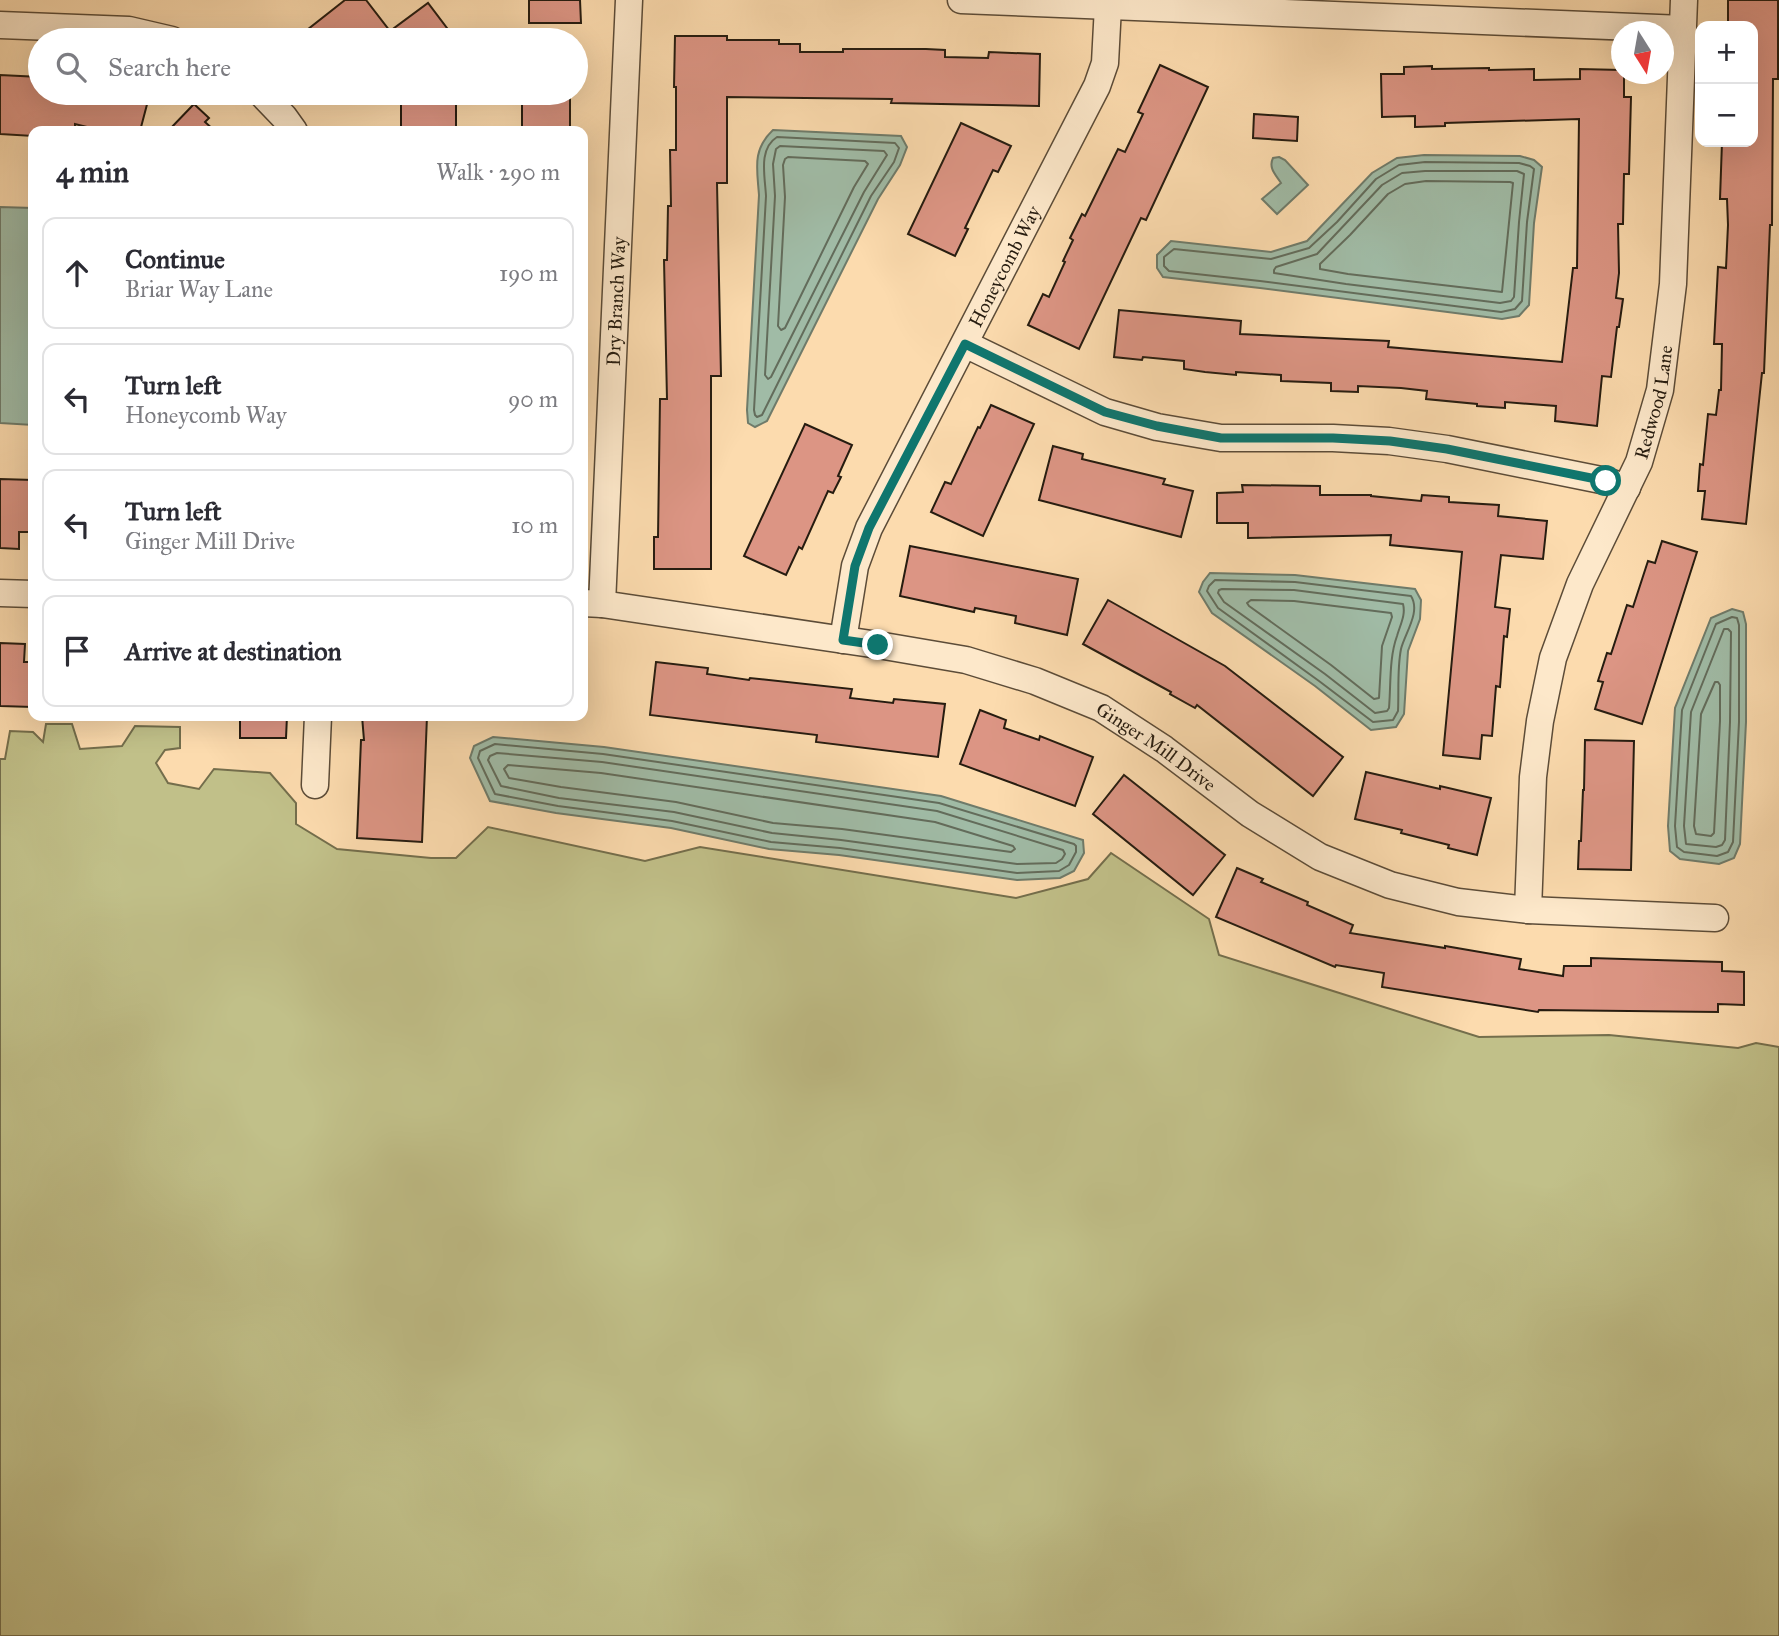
<!DOCTYPE html>
<html lang="en">
<head>
<meta charset="utf-8">
<style>
  :root { --surface:#fff; --page:#f2f2f3; --text:#2b2b33; --muted:#7c7c81; --line:#e1e1e2 }
  body { margin:0; font-family:"IM FELL Great Primer",serif; background:var(--page); color:var(--text) }
  .controls { position:absolute; right:21px; top:21px; display:grid; overflow:hidden; border-radius:14px; box-shadow:0 7px 28px #0002 }
  .controls button { width:63px; height:63px; display:grid; place-items:center; padding:0; border:0; border-bottom:2px solid var(--line); background:var(--surface); color:var(--text); font:35px sans-serif }
  .compass { position:absolute; left:1611px; top:21px; width:63px; height:63px; border-radius:50%; background:var(--surface); box-shadow:0 7px 28px #0002; rotate:169deg }
  .stop { position:absolute; width:21px; height:21px; margin:-16px; border:5px solid #0f766e; border-radius:50%; background:#fff }
  .stop.end { background:#0f766e; border-color:#fff; box-shadow:0 2px 7px #0008 }
  .list { margin:0; padding:0; list-style:none }
  h2 { display:flex; justify-content:space-between; align-items:center; height:91px; margin:0; padding:0 28px; font-size:30px }
  h2 small { font-size:23px; font-weight:400; color:var(--muted) }
  .list li { display:grid; grid-template-columns:46px 1fr auto; gap:21px; align-items:center; box-sizing:border-box; height:112px; margin:0 14px 14px; padding:0 14px; border:2px solid var(--line); border-radius:14px }
  .list b { display:block; font-size:26px; white-space:nowrap }
  .list p { margin:0; font-size:23px; white-space:nowrap; color:var(--muted) }
  .list em { font-size:23px; font-style:normal; color:var(--muted) }
  .icon { flex:none; width:38px; height:38px; fill:none; stroke:currentColor; stroke-width:2; stroke-linecap:round; stroke-linejoin:round }
  .map { position:relative; flex:none; width:1779px; height:1636px; overflow:hidden }
  .search { position:absolute; background:var(--surface); box-shadow:0 7px 28px #0002; left:28px; top:28px; width:560px; height:77px; display:flex; align-items:center; gap:18px; box-sizing:border-box; padding:0 24px; border-radius:38px; color:var(--muted); font-size:26px }
  .panel { position:absolute; background:var(--surface); box-shadow:0 7px 28px #0002; left:28px; top:126px; width:560px; height:595px; border-radius:14px }
  .map>svg:first-child { display:block }
  .green { fill:#c1c089; stroke:#746e4c; stroke-width:2 }
  .water { fill:#a0bba6; stroke:#6f7b6a; stroke-width:2 }
  .lines { fill:none; stroke-linecap:round; stroke-linejoin:round }
  .shore { stroke:#636c5b; stroke-width:2 }
  .building { fill:#dc9584; stroke:#261c10; stroke-width:2 }
  .street-casing { stroke:#5c4c38; stroke-width:29 }
  .street { stroke:#fde8ca; stroke-width:26 }
  .route { stroke:#0f766e; stroke-width:9 }
  .labels { text-anchor:middle; dominant-baseline:central; stroke-width:5; stroke-linejoin:round; paint-order:stroke }
  .street-label { font-size:19px; fill:#261c10; stroke:#fde8ca }
</style>
</head>
<body>
<div class="map">
<svg width="1779" height="1636" viewBox="0 0 1779 1636">
  <rect width="100%" height="100%" fill="#fcdbae"/>
  <filter id="stains"><feTurbulence type="fractalNoise" baseFrequency=".00286" numOctaves="4"/><feColorMatrix values="0 0 0 0 .2 0 0 0 0 .09 0 0 0 0 .02 0 0 0 .5 -.17"/></filter>
  <radialGradient id="worn" r=".72"><stop offset=".6" stop-color="#630" stop-opacity="0"/><stop offset="1" stop-color="#630" stop-opacity=".3"/></radialGradient>
  <path class="green" d="M 46,724 L 72,724 L 80,749 L 122,746 L 135,726 L 180,727 L 180,748 L 165,750 L 156,763 L 168,783 L 199,789 L 214,769 L 270,773 L 296,803 L 296,824 L 337,849 L 431,858 L 456,858 L 488,827 L 645,861 L 700,847 L 1016,898 L 1088,879 L 1111,853 L 1209,919 L 1219,955 L 1479,1037 L 1609,1035 L 1738,1048 L 1756,1043 L 1779,1047 L 1779,1636 L 0,1636 L 0,759 L 5,759 L 10,731 L 33,732 L 43,742 Z"/>
  <g class="water">
    <path d="M 773,130 L 901,136 L 907,147 L 900,165 L 878,199 L 767,421 L 755,427 L 748,423 L 747,410 L 759,195 C 757,168 752,150 773,130 Z"/>
    <path d="M 1424,155 L 1520,156 L 1534,160 L 1542,167 L 1534,223 L 1529,305 L 1519,316 L 1502,319 L 1260,288 L 1163,277 L 1157,268 L 1157,255 L 1171,241 L 1271,252 L 1307,241 L 1372,173 L 1397,158 Z"/>
    <path d="M 1279,157 L 1285,160 L 1308,185 L 1277,214 L 1262,199 L 1281,183 C 1276,175 1268,168 1273,158 Z"/>
    <path d="M 0,207 L 33,208 L 33,425 L 0,423 Z"/>
    <path d="M 1210,573 L 1295,575 L 1415,589 L 1421,600 L 1420,619 L 1408,651 L 1404,714 L 1396,727 L 1371,730 L 1315,686 L 1212,613 L 1199,592 L 1203,582 Z"/>
    <path d="M 1732,609 L 1743,612 L 1746,624 L 1746,722 L 1740,844 L 1734,858 L 1719,864 L 1680,859 L 1670,851 L 1668,826 L 1675,708 L 1711,618 Z"/>
    <path d="M 493,737 L 604,747 L 941,796 L 1083,840 L 1084,853 L 1074,871 L 1060,878 L 1017,880 L 839,855 L 769,849 L 671,828 L 556,813 L 490,801 L 470,758 L 474,746 Z"/>
  </g>
  <g class="lines">
    <g class="shore">
      <path d="M 777,137 L 895,143 L 899,148 L 894,162 L 871,196 L 762,415 L 757,417 L 755,415 L 754,410 L 766,196 C 765,176 758,149 777,137 Z"/>
      <path d="M 780,146 L 884,151 L 887,155 L 864,192 L 771,377 L 768,379 L 765,375 L 775,196 L 773,164 L 776,149 Z"/>
      <path d="M 788,157 L 865,161 L 868,164 L 854,187 L 785,328 L 781,330 L 778,326 L 785,197 L 783,165 L 785,159 Z"/>
      <path d="M 1425,162 L 1519,163 L 1530,166 L 1534,169 L 1527,222 L 1522,301 L 1515,309 L 1501,312 L 1260,281 L 1169,271 L 1164,266 L 1164,257 L 1174,249 L 1271,259 L 1309,248 L 1337,222 L 1376,179 L 1399,165 Z"/>
      <path d="M 1425,171 L 1517,171 L 1524,174 L 1519,222 L 1514,297 L 1511,301 L 1500,303 L 1346,284 L 1274,273 L 1274,270 L 1276,267 L 1317,254 L 1382,185 L 1402,173 Z"/>
      <path d="M 1426,181 L 1510,182 L 1513,183 L 1502,292 L 1348,274 L 1320,269 L 1320,264 L 1350,235 L 1388,194 L 1405,184 Z"/>
      <path d="M 1215,580 L 1295,582 L 1411,596 C 1421,612 1405,633 1401,649 C 1397,669 1399,691 1398,711 L 1393,720 L 1373,722 L 1319,681 L 1218,608 L 1207,591 L 1209,586 Z"/>
      <path d="M 1222,589 L 1294,590 L 1403,604 C 1406,615 1400,625 1397,636 C 1389,658 1391,684 1389,708 L 1387,711 L 1375,713 L 1325,674 L 1224,602 L 1218,593 L 1219,590 Z"/>
      <path d="M 1251,600 L 1294,601 L 1391,613 L 1392,617 L 1382,646 L 1379,698 L 1374,699 L 1331,665 L 1249,606 L 1247,603 Z"/>
      <path d="M 1732,617 L 1737,618 L 1739,625 L 1739,722 L 1733,842 L 1728,852 L 1717,856 L 1684,852 L 1677,847 L 1675,826 L 1682,710 L 1716,624 Z"/>
      <path d="M 1724,629 L 1728,629 L 1731,632 L 1730,722 L 1725,840 L 1722,845 L 1716,847 L 1686,844 L 1684,826 L 1691,712 Z"/>
      <path d="M 1715,682 L 1718,682 L 1720,685 L 1720,721 L 1714,833 L 1711,836 L 1696,834 L 1694,826 L 1701,714 Z"/>
      <path d="M 495,744 L 603,754 L 939,803 L 1074,844 L 1076,846 L 1076,852 L 1069,865 L 1059,871 L 1017,873 L 840,848 L 771,842 L 672,821 L 558,806 L 495,794 L 478,758 L 480,751 Z"/>
      <path d="M 497,753 L 602,762 L 937,811 L 1063,850 L 1065,854 L 1062,859 L 1056,863 L 1017,864 L 841,840 L 772,833 L 674,812 L 559,798 L 501,786 L 488,760 L 490,756 Z"/>
      <path d="M 508,765 L 601,773 L 935,822 L 1013,846 L 1015,849 L 1011,852 L 842,829 L 773,823 L 676,802 L 561,787 L 509,778 L 504,769 Z"/>
    </g>
  </g>
  <g class="building">
    <path d="M 345,0 L 366,0 L 390,31 L 428,3 L 456,40 L 315,40 L 307,30 Z"/>
    <path d="M 529,0 L 580,0 L 581,23 L 529,23 Z"/>
    <path d="M 1728,0 L 1778,0 L 1778,79 L 1773,79 L 1772,225 L 1770,225 L 1764,373 L 1762,373 L 1746,524 L 1702,519 L 1705,491 L 1698,491 L 1700,464 L 1703,465 L 1708,414 L 1716,415 L 1719,390 L 1721,390 L 1722,344 L 1714,344 L 1718,267 L 1726,268 L 1728,225 L 1727,199 L 1720,199 L 1722,142 L 1753,142 L 1753,26 L 1728,26 Z"/>
    <path d="M 675,36 L 727,36 L 727,40 L 779,40 L 779,44 L 800,44 L 800,52 L 843,52 L 843,49 L 926,49 L 945,50 L 945,57 L 988,58 L 989,52 L 1040,54 L 1039,106 L 891,103 L 892,99 L 727,97 L 727,183 L 717,183 L 721,376 L 711,376 L 711,569 L 654,569 L 654,537 L 658,537 L 660,399 L 667,399 L 664,260 L 667,260 L 668,206 L 671,206 L 670,150 L 676,150 L 676,87 L 674,87 Z"/>
    <path d="M 1160,65 L 1208,87 L 1146,220 L 1141,218 L 1079,349 L 1028,325 L 1043,294 L 1049,297 L 1065,262 L 1063,261 L 1073,240 L 1070,238 L 1082,214 L 1085,216 L 1118,149 L 1125,152 L 1143,114 L 1138,112 Z"/>
    <path d="M 1432,66 L 1432,69 L 1489,68 L 1489,70 L 1534,69 L 1534,80 L 1580,79 L 1580,69 L 1621,70 L 1621,74 L 1624,74 L 1624,97 L 1631,97 L 1629,174 L 1624,174 L 1623,224 L 1618,224 L 1619,273 L 1616,298 L 1623,299 L 1619,327 L 1617,327 L 1611,377 L 1602,376 L 1597,426 L 1555,421 L 1556,406 L 1505,402 L 1505,408 L 1477,406 L 1477,404 L 1426,399 L 1427,391 L 1401,388 L 1358,386 L 1358,392 L 1331,391 L 1331,383 L 1281,381 L 1281,375 L 1236,372 L 1236,375 L 1205,372 L 1184,369 L 1184,361 L 1143,357 L 1142,360 L 1114,357 L 1119,310 L 1241,321 L 1240,334 L 1389,341 L 1388,347 L 1562,362 L 1573,268 L 1577,268 L 1579,119 L 1445,123 L 1445,126 L 1415,127 L 1415,116 L 1382,117 L 1381,74 L 1404,74 L 1404,67 Z"/>
    <path d="M 0,75 L 40,77 L 40,93 L 52,93 L 52,95 L 93,95 L 93,93 L 150,93 L 140,131 L 103,131 L 75,124 L 75,131 L 33,131 L 33,136 L 0,134 Z"/>
    <rect x="522" y="93" width="48" height="38"/>
    <path d="M 401,98 L 456,99 L 456,131 L 401,131 Z"/>
    <path d="M 194,104 L 209,118 L 205,122 L 215,131 L 168,131 Z"/>
    <path d="M 1254,114 L 1298,117 L 1297,141 L 1253,138 Z"/>
    <path d="M 961,123 L 1011,146 L 998,172 L 993,170 L 965,228 L 968,229 L 955,256 L 908,234 Z"/>
    <path d="M 991,405 L 1034,424 L 983,536 L 931,512 L 945,482 L 951,484 L 978,427 L 980,428 Z"/>
    <path d="M 805,424 L 852,445 L 838,476 L 841,477 L 833,493 L 828,491 L 802,549 L 799,547 L 786,575 L 744,556 Z"/>
    <path d="M 1053,446 L 1083,454 L 1082,459 L 1165,479 L 1163,484 L 1193,491 L 1181,537 L 1039,500 Z"/>
    <path d="M 0,479 L 33,480 L 33,532 L 19,532 L 19,549 L 0,548 Z"/>
    <path d="M 1242,485 L 1320,486 L 1320,495 L 1371,495 L 1371,496 L 1421,501 L 1422,495 L 1449,497 L 1449,502 L 1499,505 L 1498,516 L 1547,521 L 1543,559 L 1501,555 L 1495,607 L 1510,609 L 1507,637 L 1504,636 L 1500,687 L 1496,686 L 1492,736 L 1482,735 L 1480,759 L 1443,755 L 1462,552 L 1390,545 L 1391,535 L 1248,538 L 1248,523 L 1217,523 L 1217,493 L 1243,492 Z"/>
    <path d="M 1662,541 L 1697,552 L 1642,724 L 1595,709 L 1603,682 L 1598,681 L 1607,653 L 1611,654 L 1627,605 L 1633,607 L 1648,561 L 1655,563 Z"/>
    <path d="M 910,546 L 1078,579 L 1067,635 L 1015,623 L 1016,616 L 975,608 L 974,612 L 900,596 Z"/>
    <path d="M 1108,600 L 1225,666 L 1343,757 L 1313,796 L 1197,705 L 1195,708 L 1170,694 L 1171,692 L 1083,644 Z"/>
    <path d="M 0,643 L 25,644 L 24,662 L 33,662 L 33,707 L 0,706 Z"/>
    <path d="M 656,662 L 708,668 L 707,674 L 749,680 L 750,678 L 852,689 L 850,698 L 893,703 L 894,699 L 945,704 L 938,757 L 816,742 L 817,735 L 650,715 Z"/>
    <path d="M 980,710 L 1006,720 L 1004,728 L 1039,740 L 1040,736 L 1093,757 L 1075,806 L 960,764 Z"/>
    <path d="M 240,716 L 287,716 L 286,738 L 240,738 Z"/>
    <path d="M 362,716 L 427,716 L 422,842 L 357,838 L 361,740 L 364,740 Z"/>
    <path d="M 1585,740 L 1634,741 L 1631,870 L 1578,869 L 1579,841 L 1581,841 L 1583,790 L 1584,790 Z"/>
    <path d="M 1366,772 L 1440,789 L 1440,786 L 1491,798 L 1477,855 L 1448,848 L 1449,845 L 1401,833 L 1402,830 L 1355,819 Z"/>
    <path d="M 1124,775 L 1225,855 L 1193,895 L 1093,814 Z"/>
    <path d="M 1237,868 L 1263,879 L 1261,882 L 1308,902 L 1307,905 L 1353,925 L 1350,933 L 1445,948 L 1445,946 L 1521,959 L 1519,969 L 1563,976 L 1564,966 L 1591,966 L 1591,958 L 1722,962 L 1722,971 L 1744,972 L 1744,1005 L 1718,1004 L 1718,1012 L 1539,1010 L 1538,1012 L 1382,987 L 1384,973 L 1336,965 L 1335,967 L 1216,917 Z"/>
  </g>
  <g class="lines">
    <defs>
      <g id="street">
        <path d="M 961,0 L 1683,29"/>
        <path d="M 0,25 L 129,30 L 172,40"/>
        <path d="M 261,93 L 284,117 L 294,131"/>
        <path d="M 965,344 L 1105,412 L 1157,427 L 1221,438 L 1333,438 L 1389,441 L 1447,449 L 1606,481 L 1627,488"/>
        <path d="M 0,593 L 33,594"/>
        <path id="s1" d="M 583,603 L 602,604 L 878,645 L 966,660 L 1035,681 L 1101,708 L 1164,749 L 1250,814 L 1320,857 L 1390,885 L 1458,902 L 1528,910 L 1715,918"/>
        <path id="s2" d="M 602,604 L 629,0"/>
        <path id="s3" d="M 843,640 L 855,566 L 869,528 L 1097,86 L 1105,63 L 1108,6"/>
        <path d="M 315,785 L 318,716"/>
        <path id="s4" d="M 1528,910 L 1533,777 L 1540,721 L 1553,658 L 1580,584 L 1639,462 L 1660,390 L 1673,284 L 1684,0"/>
      </g>
    </defs>
    <use href="#street" class="street-casing"/>
    <use href="#street" class="street"/>
  </g>
  <g class="lines">
    <path class="route" d="M 878,645 L 843,640 L 855,566 L 869,528 L 965,344 L 1105,412 L 1157,426 L 1221,438 L 1333,438 L 1390,441 L 1447,449 L 1606,481"/>
  </g>
  <g class="labels">
    <g class="street-label">
      <text stroke="none"><textPath href="#s3" startOffset="410">Honeycomb Way</textPath></text>
      <text stroke="none"><textPath href="#s2" startOffset="303">Dry Branch Way</textPath></text>
      <text stroke="none"><textPath href="#s4" startOffset="530">Redwood Lane</textPath></text>
      <text stroke="none"><textPath href="#s1" startOffset="598">Ginger Mill Drive</textPath></text>
    </g>
  </g>
  <rect width="100%" height="100%" filter="url(#stains)"/>
  <rect width="100%" height="100%" fill="url(#worn)"/>
</svg>
<div class="controls">
<button>+</button>
<button>−</button>
</div>
<svg class="compass" viewBox="-18 -18 36 36"><path d="M0-13l5 13h-10z" fill="#e53935"/><path d="M0 13l5-13h-10z" fill="#7c7c81"/></svg>
<div class="stop" style="left:1606px;top:481px"></div>
<div class="stop end" style="left:878px;top:645px"></div>
<div class="search"><svg class="icon" aria-label="search" viewBox="0 0 24 24"><circle cx="10" cy="10" r="6"/><path d="M15 15l6 6"/></svg>Search here</div>
<section class="panel">
<h2>4 min<small>Walk · 290 m</small></h2>
<ul class="list">
<li><svg class="icon" aria-label="ahead" viewBox="0 0 24 24"><path d="M12 20V5M6 11l6-6 6 6"/></svg><div><b>Continue</b><p>Briar Way Lane</p></div><em>190 m</em></li>
<li><svg class="icon" aria-label="left" viewBox="0 0 24 24"><path d="M17 20v-9H6M10 6l-5 5 5 5"/></svg><div><b>Turn left</b><p>Honeycomb Way</p></div><em>90 m</em></li>
<li><svg class="icon" aria-label="left" viewBox="0 0 24 24"><path d="M17 20v-9H6M10 6l-5 5 5 5"/></svg><div><b>Turn left</b><p>Ginger Mill Drive</p></div><em>10 m</em></li>
<li><svg class="icon" aria-label="arrive" viewBox="0 0 24 24"><path d="M6 21V4h12l-3 4 3 4H6"/></svg><div><b>Arrive at destination</b></div></li>
</ul>
</section>
</div>
</body>
</html>
